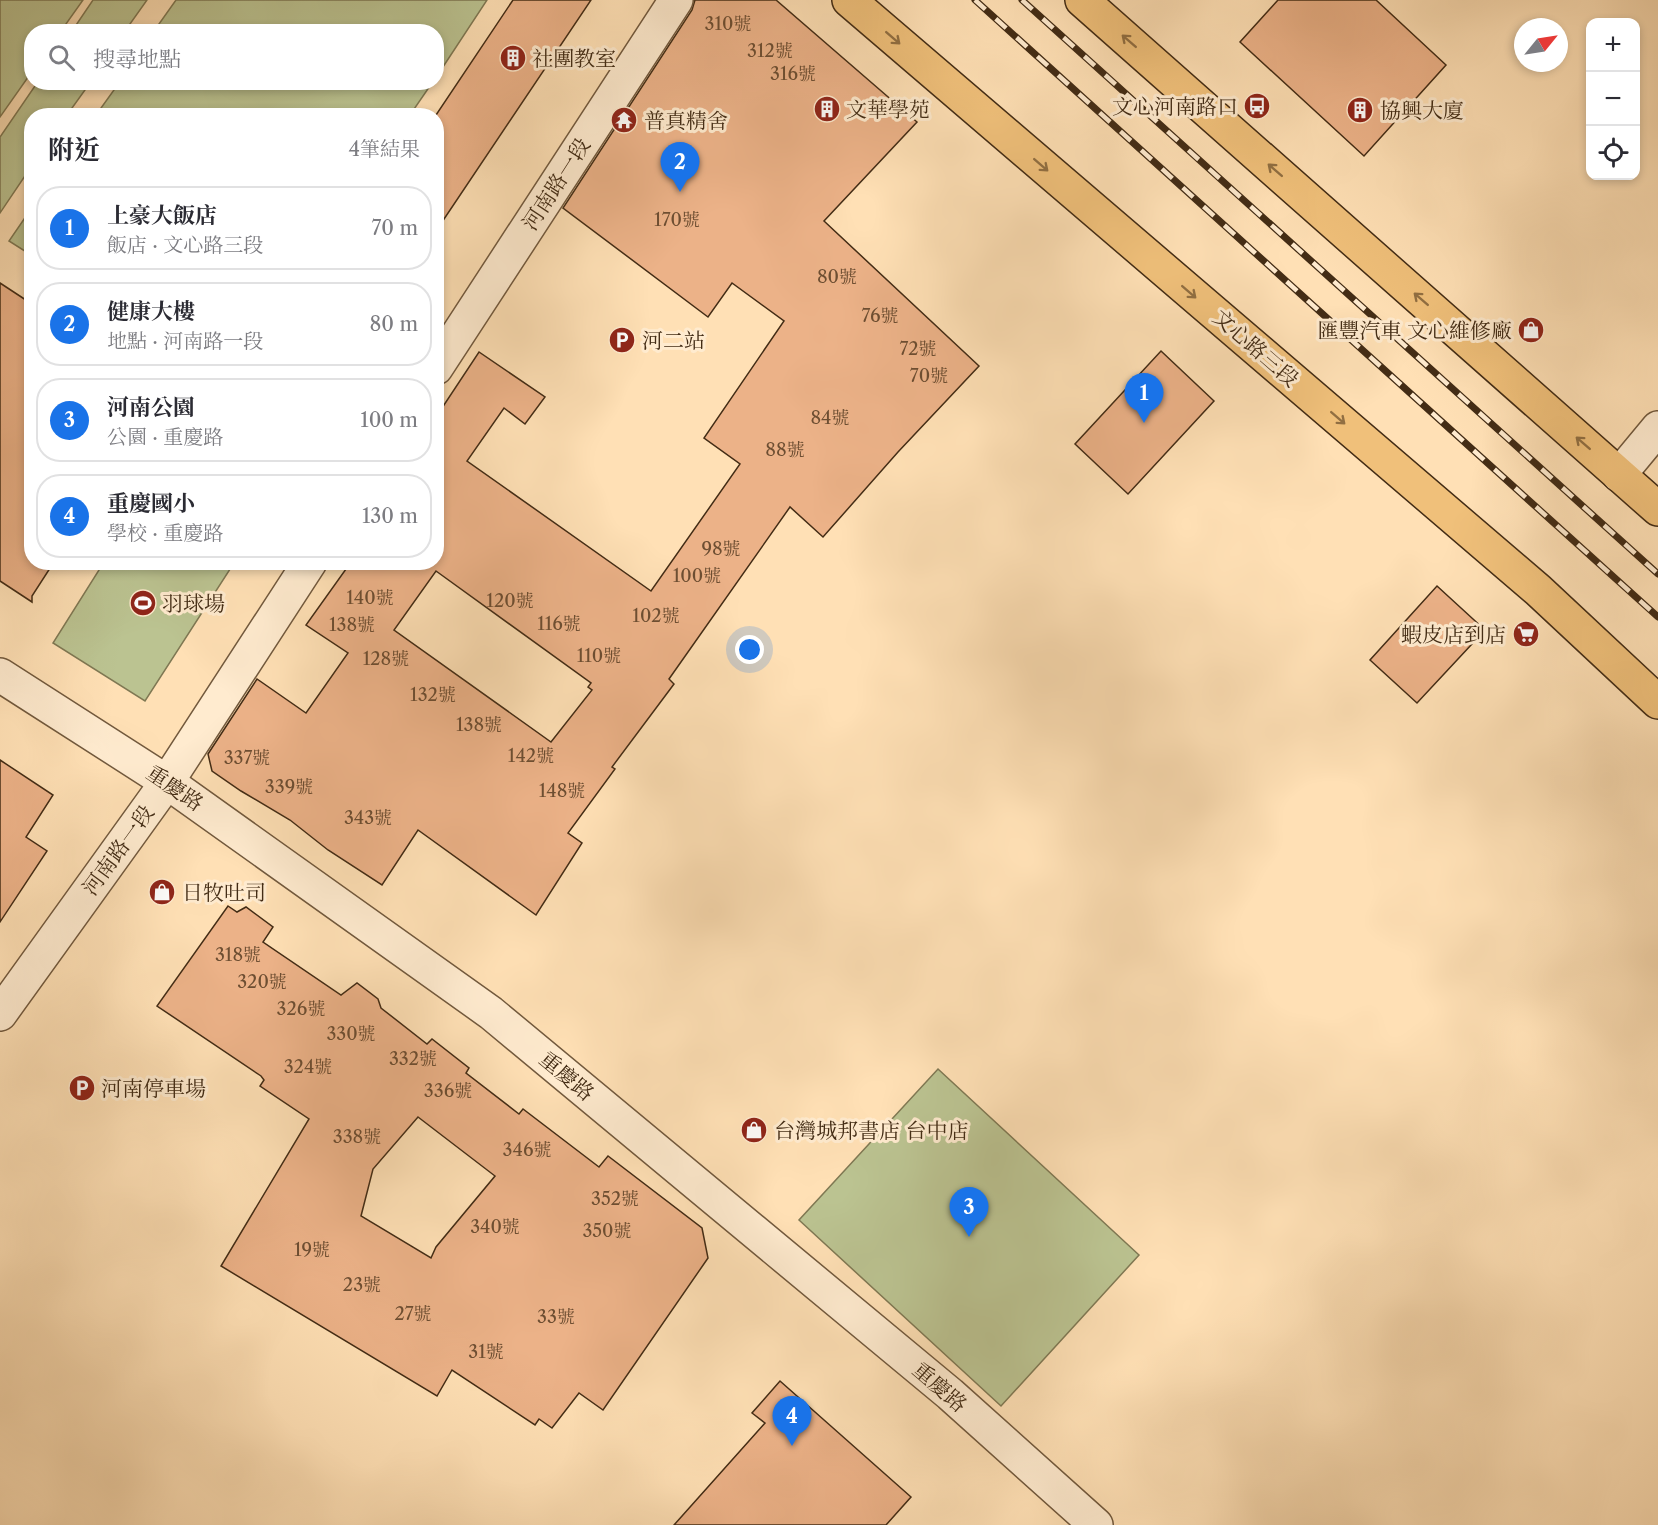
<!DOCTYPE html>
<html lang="zh-TW">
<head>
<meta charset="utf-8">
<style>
  :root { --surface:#fff; --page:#f7f7f7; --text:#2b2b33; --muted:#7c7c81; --line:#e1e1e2; --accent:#1a73e8 }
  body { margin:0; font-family:"Libre Caslon Text","Noto Serif TC",serif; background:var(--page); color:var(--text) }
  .controls { position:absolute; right:18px; top:18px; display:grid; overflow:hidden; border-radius:12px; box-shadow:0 3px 9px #0003 }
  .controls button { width:54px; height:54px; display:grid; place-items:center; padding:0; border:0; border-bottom:2px solid var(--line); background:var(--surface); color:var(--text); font:30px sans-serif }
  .compass { position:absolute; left:1514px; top:18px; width:54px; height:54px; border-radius:50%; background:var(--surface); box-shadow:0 3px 9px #0003; rotate:60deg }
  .you { position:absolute; left:750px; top:650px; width:21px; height:21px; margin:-15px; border:4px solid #fff; border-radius:50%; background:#1a73e8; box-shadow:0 0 0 9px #1a73e833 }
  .badge { display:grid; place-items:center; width:39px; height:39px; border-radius:50%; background:var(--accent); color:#fff; font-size:20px; font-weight:700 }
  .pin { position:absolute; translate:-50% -50px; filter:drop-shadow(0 2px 3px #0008) }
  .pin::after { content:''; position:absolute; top:32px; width:21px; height:18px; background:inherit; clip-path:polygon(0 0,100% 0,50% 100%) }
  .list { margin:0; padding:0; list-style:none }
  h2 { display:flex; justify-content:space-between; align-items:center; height:78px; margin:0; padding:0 24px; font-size:26px }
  h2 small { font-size:20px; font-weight:400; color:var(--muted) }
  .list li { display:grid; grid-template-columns:39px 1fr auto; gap:18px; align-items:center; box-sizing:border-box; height:84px; margin:0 12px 12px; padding:0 12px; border:2px solid var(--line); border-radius:24px }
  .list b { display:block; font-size:22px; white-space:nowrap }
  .list p { margin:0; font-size:20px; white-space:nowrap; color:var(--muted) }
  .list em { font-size:20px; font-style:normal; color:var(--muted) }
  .icon { flex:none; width:33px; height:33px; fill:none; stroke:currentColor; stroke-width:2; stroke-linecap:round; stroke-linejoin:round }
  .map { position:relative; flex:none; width:1658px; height:1525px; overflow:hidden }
  .search { position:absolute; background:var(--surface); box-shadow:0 3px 9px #0003; left:24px; top:24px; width:420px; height:66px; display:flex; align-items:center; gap:15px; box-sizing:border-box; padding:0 21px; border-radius:24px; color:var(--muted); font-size:22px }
  .panel { position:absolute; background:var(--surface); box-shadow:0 3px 9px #0003; left:24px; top:108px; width:420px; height:462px; border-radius:24px }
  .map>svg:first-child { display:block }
  .green { fill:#bbc391; stroke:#7f7853; stroke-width:1.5 }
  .building { fill:#ecb288; stroke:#432c15; stroke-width:1.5; fill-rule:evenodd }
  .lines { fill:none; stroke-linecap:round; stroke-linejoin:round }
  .minor-casing { stroke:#72593d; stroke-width:36 }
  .major-casing { stroke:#432c15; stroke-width:36 }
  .minor { stroke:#ffebcf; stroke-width:33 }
  .major { stroke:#f0c07a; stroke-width:33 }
  .rail-casing { stroke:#432c15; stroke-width:7 }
  .rail { stroke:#ffebcf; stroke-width:4.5; stroke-dasharray:14; stroke-linecap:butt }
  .oneway { stroke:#916f42 }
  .labels { text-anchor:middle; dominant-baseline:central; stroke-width:6; stroke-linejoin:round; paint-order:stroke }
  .number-label { font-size:18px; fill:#6d4e32 }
  .poi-label { font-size:21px; fill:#432c15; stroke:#ffebcf; text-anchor:start }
  .street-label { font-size:21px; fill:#432c15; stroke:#ffebcf }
</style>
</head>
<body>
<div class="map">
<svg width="1658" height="1525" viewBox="0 0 1658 1525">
  <rect width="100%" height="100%" fill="#ffe0b5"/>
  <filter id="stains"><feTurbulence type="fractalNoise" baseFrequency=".00333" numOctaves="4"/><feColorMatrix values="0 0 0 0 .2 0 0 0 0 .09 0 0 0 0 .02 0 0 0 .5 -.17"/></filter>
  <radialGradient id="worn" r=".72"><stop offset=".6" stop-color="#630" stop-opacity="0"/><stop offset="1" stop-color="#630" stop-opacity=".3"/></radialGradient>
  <g class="green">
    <path d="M 0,0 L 83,0 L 61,31 L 32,32 L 31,73 L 0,117 Z"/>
    <path d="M 93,0 L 147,0 L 125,31 L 72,31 Z"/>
    <path d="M 176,0 L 487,0 L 437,76 L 436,32 L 154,31 Z"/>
    <path d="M 37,83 L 90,83 L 67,115 L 32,116 L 31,167 L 0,213 L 0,137 Z"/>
    <path d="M 119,83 L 119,82 L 432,83 L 410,115 L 96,115 Z"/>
    <path d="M 31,209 L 31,255 L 9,241 Z"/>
    <path d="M 104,562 L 234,563 L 145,701 L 53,643 Z"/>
    <path d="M 938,1069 L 1139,1255 L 1001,1406 L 799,1220 Z"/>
  </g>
  <g class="building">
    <path d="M 513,0 L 591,0 L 436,231 L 436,115 Z"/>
    <path d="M 695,0 L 776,0 L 917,122 L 824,221 L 979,366 L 898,452 L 823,537 L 790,507 L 669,679 L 674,684 L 612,767 L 615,769 L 568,833 L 582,843 L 536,915 L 418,830 L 382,885 L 328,850 L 290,820 L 241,791 L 212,771 L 208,754 L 257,679 L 306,713 L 348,653 L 306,625 L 351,562 L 436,562 L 436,417 L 479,352 L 545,397 L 525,424 L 504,408 L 467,461 L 651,591 L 740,464 L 704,438 L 784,321 L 732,283 L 708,317 L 563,208 L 692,10 ZM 436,571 L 591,683 L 588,687 L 592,690 L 551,742 L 394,630 Z"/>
    <path d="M 1278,0 L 1376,0 L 1446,65 L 1364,156 L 1240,42 Z"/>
    <path d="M 0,283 L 32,304 L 32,562 L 54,562 L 32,596 L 32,602 L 0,581 Z"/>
    <path d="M 1161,351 L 1214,401 L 1128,494 L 1075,444 Z"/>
    <path d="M 1437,586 L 1485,630 L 1417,703 L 1370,660 Z"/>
    <path d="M 0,760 L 53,795 L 26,837 L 47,851 L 0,922 Z"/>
    <path d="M 228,906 L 237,912 L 246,907 L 273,927 L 263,942 L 341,995 L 357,983 L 378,999 L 381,1008 L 427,1044 L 432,1039 L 469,1068 L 466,1073 L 519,1114 L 523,1109 L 599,1167 L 608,1156 L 702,1228 L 708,1258 L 603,1410 L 579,1393 L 552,1428 L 539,1419 L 535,1425 L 452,1370 L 437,1396 L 221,1266 L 309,1119 L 260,1086 L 264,1080 L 261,1076 L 157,1006 ZM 418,1117 L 495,1176 L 436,1247 L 431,1258 L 361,1216 L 373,1169 Z"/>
    <path d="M 780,1381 L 911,1497 L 886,1525 L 674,1525 L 765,1423 L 752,1413 Z"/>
  </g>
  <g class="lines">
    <defs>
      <g id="minor">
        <path d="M 436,368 L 676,0"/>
        <path d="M 1619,475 L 1658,428"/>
        <path d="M 0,675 L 167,782 L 491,1013 L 950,1394 L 1096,1525"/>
        <path d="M 0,1014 L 167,782 L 310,562"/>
      </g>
      <g id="major">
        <path d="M 849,0 L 1538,590 L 1658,702"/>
        <path d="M 1082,0 L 1658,509"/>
      </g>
    </defs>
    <use href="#minor" class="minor-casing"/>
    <use href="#major" class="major-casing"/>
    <use href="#minor" class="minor"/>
    <use href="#major" class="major"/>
    <defs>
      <g id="rail">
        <path d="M 975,0 L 1658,617"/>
        <path d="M 1022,0 L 1658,574"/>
      </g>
    </defs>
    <use href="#rail" class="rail-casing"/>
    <use href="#rail" class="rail"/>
  </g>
  <defs><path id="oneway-shaft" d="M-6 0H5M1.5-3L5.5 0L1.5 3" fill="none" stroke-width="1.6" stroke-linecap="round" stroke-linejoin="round" transform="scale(1.5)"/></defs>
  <g class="oneway">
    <use href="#oneway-shaft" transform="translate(893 38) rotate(41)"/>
    <use href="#oneway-shaft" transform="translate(1129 41) rotate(-139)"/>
    <use href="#oneway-shaft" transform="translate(1041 165) rotate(41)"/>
    <use href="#oneway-shaft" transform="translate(1275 170) rotate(-139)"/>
    <use href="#oneway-shaft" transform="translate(1189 292) rotate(41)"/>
    <use href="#oneway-shaft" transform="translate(1421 299) rotate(-139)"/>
    <use href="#oneway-shaft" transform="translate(1338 418) rotate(41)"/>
    <use href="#oneway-shaft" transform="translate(1583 443) rotate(-139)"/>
  </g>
  <defs>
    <symbol id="building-disc" viewBox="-11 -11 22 22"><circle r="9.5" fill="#8f2418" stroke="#ffebcf"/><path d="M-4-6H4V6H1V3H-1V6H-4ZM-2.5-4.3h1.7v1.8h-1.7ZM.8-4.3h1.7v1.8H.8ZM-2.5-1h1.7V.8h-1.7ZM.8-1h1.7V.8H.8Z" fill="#fff"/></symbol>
    <symbol id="bus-disc" viewBox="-11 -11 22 22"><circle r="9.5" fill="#8f2418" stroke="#ffebcf"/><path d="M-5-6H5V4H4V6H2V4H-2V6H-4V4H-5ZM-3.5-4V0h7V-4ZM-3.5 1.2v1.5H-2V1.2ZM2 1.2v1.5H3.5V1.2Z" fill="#fff"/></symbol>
    <symbol id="temple-disc" viewBox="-11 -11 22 22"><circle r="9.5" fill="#8f2418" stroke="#ffebcf"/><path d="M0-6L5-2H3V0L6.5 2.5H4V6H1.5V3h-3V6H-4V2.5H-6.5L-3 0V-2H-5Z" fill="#fff"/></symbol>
    <symbol id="shop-disc" viewBox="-11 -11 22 22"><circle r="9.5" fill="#8f2418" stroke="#ffebcf"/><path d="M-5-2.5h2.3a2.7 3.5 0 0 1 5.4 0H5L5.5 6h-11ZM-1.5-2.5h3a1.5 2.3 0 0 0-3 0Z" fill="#fff"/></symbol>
    <symbol id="parking-disc" viewBox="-11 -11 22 22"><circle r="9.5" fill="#8f2418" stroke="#ffebcf"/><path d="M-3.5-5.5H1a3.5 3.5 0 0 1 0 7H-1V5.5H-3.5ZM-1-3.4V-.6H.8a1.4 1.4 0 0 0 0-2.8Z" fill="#fff"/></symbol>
    <symbol id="stadium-disc" viewBox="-11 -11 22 22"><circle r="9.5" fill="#8f2418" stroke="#ffebcf"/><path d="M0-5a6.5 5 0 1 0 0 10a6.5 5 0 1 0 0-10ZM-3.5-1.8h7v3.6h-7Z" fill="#fff"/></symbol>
    <symbol id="supermarket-disc" viewBox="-11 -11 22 22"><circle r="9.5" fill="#8f2418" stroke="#ffebcf"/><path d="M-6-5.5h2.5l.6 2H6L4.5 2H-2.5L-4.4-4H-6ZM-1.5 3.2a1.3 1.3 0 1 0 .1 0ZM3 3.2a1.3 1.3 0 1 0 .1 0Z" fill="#fff"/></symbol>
  </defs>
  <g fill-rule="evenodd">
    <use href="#building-disc" x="498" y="43" width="30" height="30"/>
    <use href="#bus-disc" x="1242" y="91" width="30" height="30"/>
    <use href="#building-disc" x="812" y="94" width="30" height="30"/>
    <use href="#building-disc" x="1345" y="95" width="30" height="30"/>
    <use href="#temple-disc" x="609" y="105" width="30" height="30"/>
    <use href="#shop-disc" x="1516" y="315" width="30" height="30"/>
    <use href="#parking-disc" x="607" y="325" width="30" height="30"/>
    <use href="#stadium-disc" x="128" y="588" width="30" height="30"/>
    <use href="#supermarket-disc" x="1511" y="619" width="30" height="30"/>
    <use href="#shop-disc" x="147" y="877" width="30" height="30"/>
    <use href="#parking-disc" x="67" y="1073" width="30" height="30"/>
    <use href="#shop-disc" x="739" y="1115" width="30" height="30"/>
  </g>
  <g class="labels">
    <g class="number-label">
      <text x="728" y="24">310號</text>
      <text x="770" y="51">312號</text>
      <text x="793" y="74">316號</text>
      <text x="677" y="220">170號</text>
      <text x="837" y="277">80號</text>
      <text x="880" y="316">76號</text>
      <text x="918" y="349">72號</text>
      <text x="929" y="376">70號</text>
      <text x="830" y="418">84號</text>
      <text x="785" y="450">88號</text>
      <text x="721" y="549">98號</text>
      <text x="697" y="576">100號</text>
      <text x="370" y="598">140號</text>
      <text x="510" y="601">120號</text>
      <text x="656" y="616">102號</text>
      <text x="559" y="624">116號</text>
      <text x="352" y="625">138號</text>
      <text x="599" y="656">110號</text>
      <text x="386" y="659">128號</text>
      <text x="433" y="695">132號</text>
      <text x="479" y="725">138號</text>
      <text x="531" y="756">142號</text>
      <text x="247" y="758">337號</text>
      <text x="289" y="787">339號</text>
      <text x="562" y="791">148號</text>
      <text x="368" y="818">343號</text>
      <text x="238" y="955">318號</text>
      <text x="262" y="982">320號</text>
      <text x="301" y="1009">326號</text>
      <text x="351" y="1034">330號</text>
      <text x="413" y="1059">332號</text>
      <text x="308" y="1067">324號</text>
      <text x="448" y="1091">336號</text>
      <text x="357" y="1137">338號</text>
      <text x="527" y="1150">346號</text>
      <text x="615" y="1199">352號</text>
      <text x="495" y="1227">340號</text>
      <text x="607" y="1231">350號</text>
      <text x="312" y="1250">19號</text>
      <text x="362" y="1285">23號</text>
      <text x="413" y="1314">27號</text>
      <text x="556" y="1317">33號</text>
      <text x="486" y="1352">31號</text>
    </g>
    <g class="poi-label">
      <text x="532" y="58">社團教室</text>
      <text x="1238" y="106" text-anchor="end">文心河南路口</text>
      <text x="846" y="109">文華學苑</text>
      <text x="1380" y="110">協興大廈</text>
      <text x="644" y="120">普真精舍</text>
      <text x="1512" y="330" text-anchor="end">匯豐汽車 文心維修廠</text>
      <text x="642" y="340">河二站</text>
      <text x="162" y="603">羽球場</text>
      <text x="1506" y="634" text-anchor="end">蝦皮店到店</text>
      <text x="182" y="892">日牧吐司</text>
      <text x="101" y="1088">河南停車場</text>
      <text x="774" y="1130">台灣城邦書店 台中店</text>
    </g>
    <g class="street-label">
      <text transform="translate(556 184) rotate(-57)">河南路一段</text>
      <text transform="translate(1256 348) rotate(41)">文心路三段</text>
      <text transform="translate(175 788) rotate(34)">重慶路</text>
      <text transform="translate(118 850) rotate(-54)">河南路一段</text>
      <text transform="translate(567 1076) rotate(40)">重慶路</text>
      <text transform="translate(940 1387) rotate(41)">重慶路</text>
    </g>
  </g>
  <rect width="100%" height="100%" filter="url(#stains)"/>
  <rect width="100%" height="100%" fill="url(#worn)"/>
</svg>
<div class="controls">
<button>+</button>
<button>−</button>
<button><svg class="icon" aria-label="locate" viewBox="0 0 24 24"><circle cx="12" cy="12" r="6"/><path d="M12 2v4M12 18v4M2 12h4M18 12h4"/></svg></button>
</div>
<svg class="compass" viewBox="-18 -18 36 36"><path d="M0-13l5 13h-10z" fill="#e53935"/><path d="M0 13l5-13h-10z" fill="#7c7c81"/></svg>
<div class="you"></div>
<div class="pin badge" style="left:1144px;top:423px">1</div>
<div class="pin badge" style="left:680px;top:192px">2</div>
<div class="pin badge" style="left:969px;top:1237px">3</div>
<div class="pin badge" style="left:792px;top:1446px">4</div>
<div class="search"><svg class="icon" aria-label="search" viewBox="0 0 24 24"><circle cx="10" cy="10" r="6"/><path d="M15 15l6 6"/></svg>搜尋地點</div>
<section class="panel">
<h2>附近<small>4筆結果</small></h2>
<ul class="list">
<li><span class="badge">1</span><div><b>上豪大飯店</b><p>飯店 · 文心路三段</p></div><em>70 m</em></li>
<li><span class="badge">2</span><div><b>健康大樓</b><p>地點 · 河南路一段</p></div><em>80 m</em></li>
<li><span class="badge">3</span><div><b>河南公園</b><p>公園 · 重慶路</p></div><em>100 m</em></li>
<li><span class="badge">4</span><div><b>重慶國小</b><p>學校 · 重慶路</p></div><em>130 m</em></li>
</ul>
</section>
</div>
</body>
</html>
